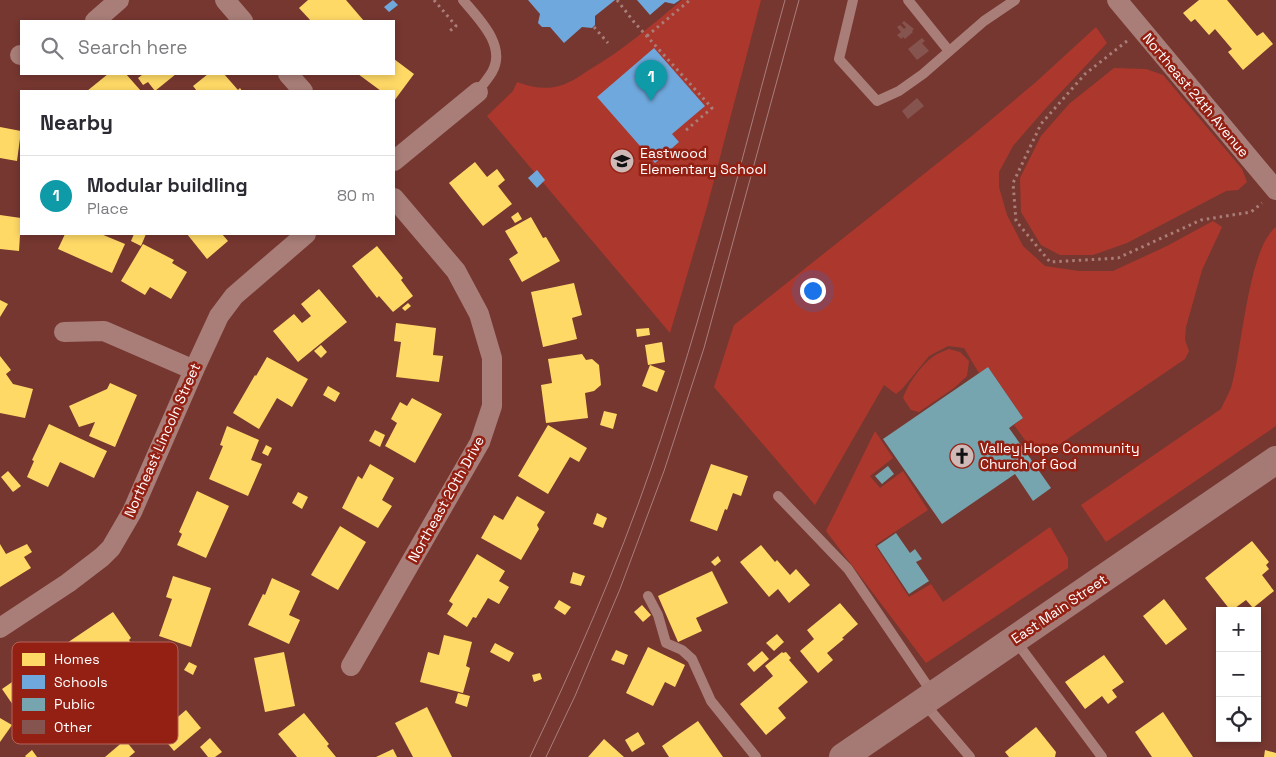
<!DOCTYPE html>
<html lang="en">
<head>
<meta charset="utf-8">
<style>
  :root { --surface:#fff; --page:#f2f2f3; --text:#2b2b33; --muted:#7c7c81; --line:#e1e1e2; --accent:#0b8043 }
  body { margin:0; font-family:"Space Grotesk",sans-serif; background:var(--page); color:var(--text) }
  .controls { position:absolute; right:15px; bottom:15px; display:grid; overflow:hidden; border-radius:0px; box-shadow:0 2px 8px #0003 }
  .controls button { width:45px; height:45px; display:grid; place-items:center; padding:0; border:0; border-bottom:1px solid var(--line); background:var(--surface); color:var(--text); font:25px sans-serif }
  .you { position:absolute; left:812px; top:290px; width:18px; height:18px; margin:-12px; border:4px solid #fff; border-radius:50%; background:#1a73e8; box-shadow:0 0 0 8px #1a73e833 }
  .badge { display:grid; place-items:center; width:32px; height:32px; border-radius:50%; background:var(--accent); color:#fff; font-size:16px; font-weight:700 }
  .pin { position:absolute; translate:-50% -41px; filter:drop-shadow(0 1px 2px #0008) }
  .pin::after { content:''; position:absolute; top:26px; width:18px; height:15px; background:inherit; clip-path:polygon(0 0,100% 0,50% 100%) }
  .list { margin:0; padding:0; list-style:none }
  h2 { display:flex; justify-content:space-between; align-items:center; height:65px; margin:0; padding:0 20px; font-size:21px }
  h2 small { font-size:16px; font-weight:400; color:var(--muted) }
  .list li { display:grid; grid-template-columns:32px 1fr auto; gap:15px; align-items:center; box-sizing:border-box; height:80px; padding:0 20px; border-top:1px solid var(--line) }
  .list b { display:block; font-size:19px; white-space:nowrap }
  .list p { margin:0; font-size:16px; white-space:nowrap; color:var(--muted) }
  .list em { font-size:16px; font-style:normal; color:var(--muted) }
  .icon { flex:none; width:28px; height:28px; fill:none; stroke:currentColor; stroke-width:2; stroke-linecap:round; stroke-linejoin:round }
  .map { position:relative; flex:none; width:1276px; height:757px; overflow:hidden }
  .search { position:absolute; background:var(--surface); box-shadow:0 2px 8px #0003; left:20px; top:20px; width:375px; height:55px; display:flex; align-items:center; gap:12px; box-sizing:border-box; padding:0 18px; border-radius:0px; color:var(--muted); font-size:19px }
  .panel { position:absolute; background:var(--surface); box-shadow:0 2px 8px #0003; left:20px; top:90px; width:375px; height:145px; border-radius:0px }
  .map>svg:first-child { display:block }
  .green { fill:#ac382d }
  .homes { fill:#ffd966 }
  .schools { fill:#6fa8dc }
  .public { fill:#76a5af }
  .building { fill:#86544f }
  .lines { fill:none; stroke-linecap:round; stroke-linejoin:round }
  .path { stroke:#a97e78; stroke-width:3; stroke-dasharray:2.5 4; stroke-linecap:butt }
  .service { stroke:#a97e78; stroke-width:10 }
  .minor { stroke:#a97e78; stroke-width:20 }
  .secondary { stroke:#a57974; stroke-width:28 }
  .tram { stroke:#a97e7b; stroke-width:1 }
  .labels { text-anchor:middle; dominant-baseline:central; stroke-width:5; stroke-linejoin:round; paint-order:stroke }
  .street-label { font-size:14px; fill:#fff; stroke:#932013 }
  .poi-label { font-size:14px; fill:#fff; stroke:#932013; text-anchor:start }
  .key { fill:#932013; stroke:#b3635a; stroke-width:1 }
  .key-label { font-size:14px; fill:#fff }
</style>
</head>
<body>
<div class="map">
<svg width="1276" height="757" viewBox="0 0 1276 757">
  <rect width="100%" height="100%" fill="#763730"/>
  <g class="green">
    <path d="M 682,0 L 761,0 L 707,207 L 670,333 L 487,116 L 513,91 L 517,82 C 530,87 545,90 559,86 C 570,83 580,76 589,70 C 623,50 652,25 682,0 Z"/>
    <path d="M 1096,27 L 1107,43 L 1045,109 L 1013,146 L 999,172 L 999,187 L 1007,215 L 1023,246 L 1045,266 L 1079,271 L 1113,271 L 1167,246 L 1213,221 L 1222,227 L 1202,270 L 1186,327 L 1185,340 L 1189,351 L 1185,359 L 1044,455 L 1033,451 L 1014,425 L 1023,418 L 988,367 L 979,373 L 964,348 L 948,346 L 929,356 L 902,389 L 896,394 L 884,385 L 815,505 L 714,387 L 734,325 L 973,135 L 1036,82 Z"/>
    <path d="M 1114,68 L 1146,69 L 1163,75 L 1242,169 L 1247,182 L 1238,190 L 1226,191 L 1127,243 L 1093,255 L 1060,255 L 1041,245 L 1021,212 L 1020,178 L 1041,136 L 1069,104 Z"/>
    <path d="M 1276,227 L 1276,426 L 1106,542 L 1081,505 L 1221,409 C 1224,402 1228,395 1231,388 C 1242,352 1248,248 1276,227 Z"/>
    <path d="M 949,349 L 960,352 L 969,361 L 967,376 L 954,388 L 919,412 L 911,410 L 903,398 C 908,384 921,365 934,356 C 938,353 944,351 949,349 Z"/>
    <path d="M 875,431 L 893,458 L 870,476 L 880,488 L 903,471 L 928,510 L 875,545 L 909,597 L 931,584 L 943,602 L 1050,527 L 1068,558 L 1068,568 L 926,663 L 826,531 Z"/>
  </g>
  <g class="homes">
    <path d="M 308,0 L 346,0 L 364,21 L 311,21 L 299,8 Z"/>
    <path d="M 1199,0 L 1227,0 L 1257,36 L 1263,32 L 1273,44 L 1243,70 L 1228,52 L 1232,49 L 1215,29 L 1209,35 L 1195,19 L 1191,22 L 1183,13 Z"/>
    <path d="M 394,59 L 414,74 L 394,101 L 394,91 L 381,91 L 358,74 L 394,74 Z"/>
    <path d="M 108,74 L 126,74 L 141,91 L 87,91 Z"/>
    <path d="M 141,74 L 176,74 L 155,91 L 148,82 L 143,85 L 138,78 L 142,75 Z"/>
    <path d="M 208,74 L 224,74 L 238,90 L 240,88 L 242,91 L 197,91 L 193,86 Z"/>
    <path d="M 0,127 L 21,131 L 17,161 L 0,158 Z"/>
    <path d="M 475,162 L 487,177 L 497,169 L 505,180 L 498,186 L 512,204 L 483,226 L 449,183 Z"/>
    <path d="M 518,212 L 522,219 L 515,223 L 511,217 Z"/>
    <path d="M 0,215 L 21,218 L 19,251 L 0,249 Z"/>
    <path d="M 531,217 L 543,238 L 546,237 L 560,261 L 522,282 L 509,259 L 518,253 L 505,231 Z"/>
    <path d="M 65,234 L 101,234 L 125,244 L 112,273 L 58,249 Z"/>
    <path d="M 134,234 L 146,234 L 141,246 L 131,241 Z"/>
    <path d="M 187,234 L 222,234 L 228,241 L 207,259 Z"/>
    <path d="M 143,244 L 174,260 L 172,263 L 187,272 L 171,299 L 150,287 L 145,295 L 121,281 Z"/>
    <path d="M 377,246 L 403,278 L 401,280 L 413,296 L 393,312 L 379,296 L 377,298 L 352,266 Z"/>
    <path d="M 574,283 L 582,315 L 572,318 L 577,339 L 543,347 L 531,292 Z"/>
    <path d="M 319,289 L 347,322 L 298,362 L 273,331 L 294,314 L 302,323 L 311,316 L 301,304 Z"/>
    <path d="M 0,300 L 8,304 L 0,317 Z"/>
    <path d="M 408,303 L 411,306 L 405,311 L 402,308 Z"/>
    <path d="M 396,323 L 436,328 L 433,355 L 443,356 L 439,382 L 396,377 L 401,342 L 394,341 Z"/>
    <path d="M 649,328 L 650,335 L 637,337 L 636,329 Z"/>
    <path d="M 662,342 L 665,362 L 648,365 L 645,345 Z"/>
    <path d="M 321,345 L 327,352 L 321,358 L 314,351 Z"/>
    <path d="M 582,354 L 586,360 L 592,359 L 599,365 L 601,385 L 594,391 L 585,393 L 588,418 L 546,423 L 541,385 L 552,383 L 548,359 Z"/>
    <path d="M 0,356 L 11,370 L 6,374 L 13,384 L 33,389 L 25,418 L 0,413 Z"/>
    <path d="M 267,357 L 308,379 L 292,407 L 277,398 L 259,429 L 233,413 L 255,375 L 256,376 Z"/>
    <path d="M 650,365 L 665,371 L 657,392 L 642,386 Z"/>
    <path d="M 110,383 L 137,395 L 115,447 L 89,436 L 95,422 L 79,427 L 69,406 L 107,389 Z"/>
    <path d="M 328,386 L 340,393 L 335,402 L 323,395 Z"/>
    <path d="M 412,398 L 442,414 L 415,463 L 385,446 L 397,423 L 391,419 L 400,402 L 407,406 Z"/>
    <path d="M 604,411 L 617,414 L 613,429 L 600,425 Z"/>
    <path d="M 49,424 L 107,451 L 94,478 L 60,462 L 48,487 L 27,477 L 34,461 L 32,460 Z"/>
    <path d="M 548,425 L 587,448 L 579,462 L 570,457 L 548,494 L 518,476 Z"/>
    <path d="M 227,426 L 259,440 L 251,460 L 262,464 L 248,496 L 209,479 L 223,446 L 220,445 Z"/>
    <path d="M 375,430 L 385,435 L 380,447 L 369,441 Z"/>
    <path d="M 266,445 L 272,448 L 268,456 L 262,453 Z"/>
    <path d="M 370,464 L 394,478 L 382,500 L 392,506 L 378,528 L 342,508 L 358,476 L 362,479 Z"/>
    <path d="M 711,464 L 748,476 L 741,496 L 733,493 L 727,510 L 725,509 L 717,531 L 690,521 Z"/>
    <path d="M 8,471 L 21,486 L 13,492 L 1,477 Z"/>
    <path d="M 197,491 L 229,506 L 206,558 L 177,545 L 182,534 L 179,532 Z"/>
    <path d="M 298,492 L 308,497 L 302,509 L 292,503 Z"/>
    <path d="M 517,496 L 545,512 L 537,525 L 539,529 L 521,560 L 481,538 L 494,515 L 503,520 Z"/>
    <path d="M 597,513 L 607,518 L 603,528 L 593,524 Z"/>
    <path d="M 340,526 L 366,542 L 338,590 L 311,575 Z"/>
    <path d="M 1252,541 L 1269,562 L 1266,565 L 1269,569 L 1262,575 L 1274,591 L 1253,608 L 1246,600 L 1231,611 L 1205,578 Z"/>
    <path d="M 0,544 L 6,554 L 27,544 L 32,552 L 24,557 L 31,568 L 0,587 Z"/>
    <path d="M 761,545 L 775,562 L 777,560 L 790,575 L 796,569 L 810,585 L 789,603 L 778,589 L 769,597 L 740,562 Z"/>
    <path d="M 477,554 L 505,571 L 499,581 L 509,587 L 499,604 L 488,598 L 476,618 L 473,617 L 467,627 L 447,614 L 453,604 L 449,601 Z"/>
    <path d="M 718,556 L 721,561 L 715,566 L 711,562 Z"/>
    <path d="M 712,571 L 728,603 L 696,618 L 702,631 L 678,642 L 658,596 Z"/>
    <path d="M 573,572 L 585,576 L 581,586 L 570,583 Z"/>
    <path d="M 173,576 L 211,588 L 191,647 L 159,636 L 172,599 L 166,597 Z"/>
    <path d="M 272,578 L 300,591 L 289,615 L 300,620 L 289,644 L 248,625 L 263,594 L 265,595 Z"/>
    <path d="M 1164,599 L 1187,629 L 1166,645 L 1143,616 Z"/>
    <path d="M 559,600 L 571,607 L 565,615 L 554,608 Z"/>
    <path d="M 840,603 L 858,624 L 842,638 L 844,639 L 827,653 L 833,660 L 818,673 L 800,651 L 814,639 L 807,630 Z"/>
    <path d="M 642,605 L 651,615 L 643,622 L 634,612 Z"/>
    <path d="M 113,612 L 131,638 L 129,640 L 133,646 L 117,657 L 112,651 L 82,672 L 64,645 Z"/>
    <path d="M 777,634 L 784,642 L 774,651 L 766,643 Z"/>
    <path d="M 444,635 L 472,642 L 466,666 L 470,668 L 463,693 L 420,682 L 428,652 L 439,655 Z"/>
    <path d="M 495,643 L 514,653 L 509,662 L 490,652 Z"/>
    <path d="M 648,647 L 685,665 L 675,687 L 665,682 L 653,706 L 626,693 Z"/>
    <path d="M 616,650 L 628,655 L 624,665 L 611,660 Z"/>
    <path d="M 762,651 L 769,659 L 754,672 L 747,664 Z"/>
    <path d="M 284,652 L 295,706 L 265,712 L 254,658 Z"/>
    <path d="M 782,652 L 783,653 L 786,652 L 791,658 L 789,660 L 808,682 L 778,708 L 786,718 L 766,735 L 740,704 L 773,676 L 765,666 Z"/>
    <path d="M 1104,655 L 1124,682 L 1112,690 L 1117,697 L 1108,704 L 1102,696 L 1085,709 L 1065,682 Z"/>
    <path d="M 189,662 L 197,666 L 193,675 L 184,670 Z"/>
    <path d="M 52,664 L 69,690 L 24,721 L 2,689 L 31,669 L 36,675 Z"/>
    <path d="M 540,673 L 542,679 L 534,682 L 532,675 Z"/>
    <path d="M 458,693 L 470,696 L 467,707 L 455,703 Z"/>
    <path d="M 427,707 L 452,757 L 413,757 L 395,723 Z"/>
    <path d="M 186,710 L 201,728 L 174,751 L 159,733 Z"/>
    <path d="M 1163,712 L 1193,757 L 1152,757 L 1135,732 Z"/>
    <path d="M 304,713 L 329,744 L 327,746 L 336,757 L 297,757 L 278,734 Z"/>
    <path d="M 0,718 L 12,725 L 0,742 Z"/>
    <path d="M 698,721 L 723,757 L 669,757 L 662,746 Z"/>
    <path d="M 1036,727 L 1056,752 L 1055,757 L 1009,757 L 1005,752 Z"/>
    <path d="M 638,732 L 645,744 L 632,752 L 625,740 Z"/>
    <path d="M 210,738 L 222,752 L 215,757 L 208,757 L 200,747 Z"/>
    <path d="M 604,739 L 624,757 L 588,757 Z"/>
    <path d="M 125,740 L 135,752 L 129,757 L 105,757 Z"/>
    <path d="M 393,749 L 397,757 L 376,757 Z"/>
    <path d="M 32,750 L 37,757 L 26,757 L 25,756 Z"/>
    <path d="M 1265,750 L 1276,753 L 1276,757 L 1264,757 Z"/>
  </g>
  <g class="schools">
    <path d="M 393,0 L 398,5 L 389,12 L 384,7 Z"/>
    <path d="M 528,0 L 615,0 L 595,16 L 595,25 L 592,28 L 582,27 L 564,43 L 550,27 L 542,27 L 538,23 L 540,14 Z"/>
    <path d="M 637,0 L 680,0 L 674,4 L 665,2 L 650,15 Z"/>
    <path d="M 654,48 L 705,106 L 672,134 L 679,142 L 655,163 L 597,97 Z"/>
    <path d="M 537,170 L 545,180 L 537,188 L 528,178 Z"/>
  </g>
  <g class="public">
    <path d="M 988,367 L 1023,418 L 1009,428 L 1051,488 L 1033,501 L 1015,474 L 942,524 L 883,439 Z"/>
    <path d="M 888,466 L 894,474 L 882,484 L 875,476 Z"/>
    <path d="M 896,533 L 910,553 L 915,549 L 922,559 L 916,562 L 929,581 L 909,594 L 877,546 Z"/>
  </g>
  <g class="building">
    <path d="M 904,21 L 914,29 L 912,31 L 913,32 L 905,39 L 903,37 L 901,39 L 897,35 L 901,32 L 897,27 L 900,25 L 904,29 L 906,27 L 902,23 Z"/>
    <path d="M 922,38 L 925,41 L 922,43 L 929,51 L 917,60 L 908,49 Z"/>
    <path d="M 917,98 L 924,106 L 908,119 L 902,111 Z"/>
  </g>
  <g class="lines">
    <g class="path">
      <path d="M 434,0 L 456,26 L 447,33"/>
      <path d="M 617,0 L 634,22 L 712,108 L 685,131"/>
      <path d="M 594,27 L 608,43"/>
      <path d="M 647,36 L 690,0"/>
      <path d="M 1127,41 L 1085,74 L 1041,124 L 1013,183 L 1016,221 L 1050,262 L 1118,258 L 1201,220 L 1251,212 L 1262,203"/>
    </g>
    <g class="service">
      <path d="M 463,0 C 479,19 507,46 492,72 C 488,79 482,85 478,92"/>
      <path d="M 853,0 L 839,59 L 877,101 L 899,91 L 923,74 L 984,21 L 1015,0"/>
      <path d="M 908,0 L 949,51"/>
      <path d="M 778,496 L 848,569 L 933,694"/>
      <path d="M 648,596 L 658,615 L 666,643 L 682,650 L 692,659 L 711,701 L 756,757"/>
      <path d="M 1015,640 L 1102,757"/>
      <path d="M 924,703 L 970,757"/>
    </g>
    <g class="minor">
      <path d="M 225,0 L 243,21"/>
      <path d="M 1117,0 L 1276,190"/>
      <path d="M 95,21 L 119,0"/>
      <path d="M 20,55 L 21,55"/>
      <path d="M 288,74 L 303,91"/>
      <path d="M 394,161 L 478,92"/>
      <path d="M 64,332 L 104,331 L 194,370"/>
      <path d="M 0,628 L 68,583 L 102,557 L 111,548 L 132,512 L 194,370 L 219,316 L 234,296 L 306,234"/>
      <path d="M 351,666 L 480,442 L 492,406 L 492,358 L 479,314 L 456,271 L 394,198"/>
    </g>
    <path class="secondary" d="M 843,757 L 1276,460"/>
    <g class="tram">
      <path d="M 530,757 C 575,663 617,567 651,468 C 704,315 742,156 785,0"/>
      <path d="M 546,757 L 575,696 L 620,589 L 664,471 L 704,348 L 799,0"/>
    </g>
  </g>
  <defs>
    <symbol id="school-disc" viewBox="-11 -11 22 22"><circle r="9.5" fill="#cfb9b7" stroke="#932013"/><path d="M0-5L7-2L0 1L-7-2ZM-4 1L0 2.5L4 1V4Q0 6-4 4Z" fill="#111"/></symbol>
    <symbol id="church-disc" viewBox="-11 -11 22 22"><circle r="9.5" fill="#cfb9b7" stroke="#932013"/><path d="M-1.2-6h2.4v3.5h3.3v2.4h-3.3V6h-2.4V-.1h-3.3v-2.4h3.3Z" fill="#111"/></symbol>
  </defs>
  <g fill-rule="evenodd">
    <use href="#school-disc" x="608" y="147" width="28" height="28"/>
    <use href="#church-disc" x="948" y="442" width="28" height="28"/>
  </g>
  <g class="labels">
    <g class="street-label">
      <text transform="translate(1196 95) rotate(50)">Northeast 24th Avenue</text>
      <text transform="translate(162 440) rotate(-66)">Northeast Lincoln Street</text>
      <text transform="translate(446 499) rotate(-61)">Northeast 20th Drive</text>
      <text transform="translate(1059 609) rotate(-34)">East Main Street</text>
    </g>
    <g class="poi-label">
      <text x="640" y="153">Eastwood<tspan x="640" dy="16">Elementary School</tspan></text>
      <text x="980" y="448">Valley Hope Community<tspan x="980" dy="16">Church of God</tspan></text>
    </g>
  </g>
  <rect x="12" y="642" width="166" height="102" rx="8" class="key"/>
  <rect x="22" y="653" width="23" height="13" fill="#ffd966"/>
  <rect x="22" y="675" width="23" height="14" fill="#6fa8dc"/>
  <rect x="22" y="698" width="23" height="13" fill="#76a5af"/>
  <rect x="22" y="720" width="23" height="14" fill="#86544f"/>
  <g class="key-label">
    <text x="54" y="664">Homes</text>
    <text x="54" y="687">Schools</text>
    <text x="54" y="709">Public</text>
    <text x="54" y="732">Other</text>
  </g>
</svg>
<div class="controls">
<button>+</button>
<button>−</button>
<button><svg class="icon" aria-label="locate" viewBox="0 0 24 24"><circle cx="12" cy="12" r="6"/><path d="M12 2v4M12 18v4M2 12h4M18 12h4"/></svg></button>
</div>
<div class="you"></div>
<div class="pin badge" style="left:651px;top:101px;background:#0f9aa8">1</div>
<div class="search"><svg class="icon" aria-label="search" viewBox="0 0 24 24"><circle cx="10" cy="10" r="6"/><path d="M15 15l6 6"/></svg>Search here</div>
<section class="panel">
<h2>Nearby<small></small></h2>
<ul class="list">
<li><span class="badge" style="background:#0f9aa8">1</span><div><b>Modular buildling</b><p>Place</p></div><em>80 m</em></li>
</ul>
</section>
</div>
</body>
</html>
